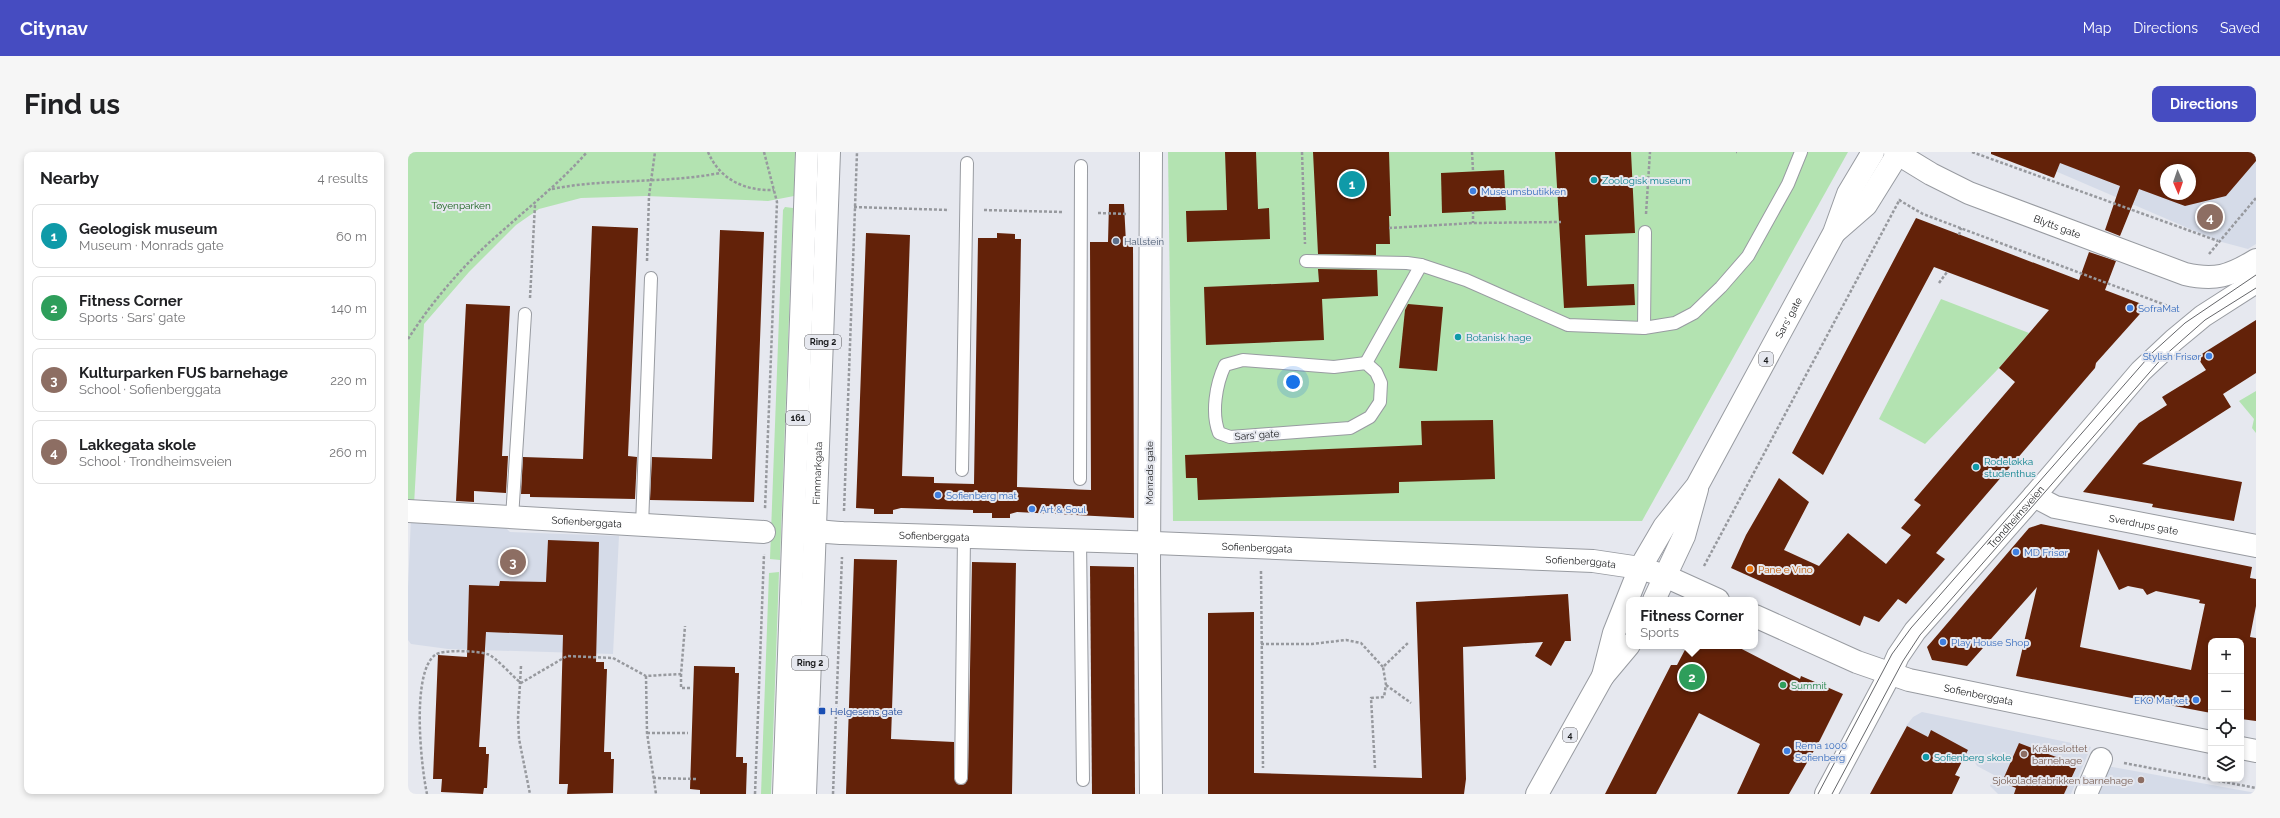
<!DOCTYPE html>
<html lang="en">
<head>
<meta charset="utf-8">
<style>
  :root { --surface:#fff; --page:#f6f6f6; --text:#202124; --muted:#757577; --line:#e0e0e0; --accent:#464cc1 }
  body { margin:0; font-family:Raleway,sans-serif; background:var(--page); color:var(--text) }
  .controls { position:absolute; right:12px; bottom:12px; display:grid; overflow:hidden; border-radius:8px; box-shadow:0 2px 6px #0003 }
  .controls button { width:36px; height:36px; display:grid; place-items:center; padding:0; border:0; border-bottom:1px solid var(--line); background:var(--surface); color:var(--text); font:20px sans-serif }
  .compass { position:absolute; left:1752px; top:12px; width:36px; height:36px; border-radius:50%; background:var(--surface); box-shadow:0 2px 6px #0003; rotate:178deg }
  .you { position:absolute; left:885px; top:230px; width:14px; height:14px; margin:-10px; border:3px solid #fff; border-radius:50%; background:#1a73e8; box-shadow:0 0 0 6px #1a73e833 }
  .badge { display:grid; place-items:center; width:26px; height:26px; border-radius:50%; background:var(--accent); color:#fff; font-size:13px; font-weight:700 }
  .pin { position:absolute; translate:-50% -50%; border:2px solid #fff; box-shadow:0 1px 4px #0006 }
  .popup { position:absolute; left:1218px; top:445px; width:132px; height:52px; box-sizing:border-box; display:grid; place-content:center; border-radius:8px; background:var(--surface); filter:drop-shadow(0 1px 3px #0005); font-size:13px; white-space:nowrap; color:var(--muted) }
  .popup b { font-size:15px; color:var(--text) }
  .popup::after { content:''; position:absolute; left:50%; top:100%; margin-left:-8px; border:8px solid transparent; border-top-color:var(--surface) }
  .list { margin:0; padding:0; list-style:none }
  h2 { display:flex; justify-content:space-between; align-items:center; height:52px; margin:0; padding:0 16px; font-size:17px }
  h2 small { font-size:13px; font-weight:400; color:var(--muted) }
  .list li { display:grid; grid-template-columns:26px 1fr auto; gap:12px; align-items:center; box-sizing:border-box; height:64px; margin:0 8px 8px; padding:0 8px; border:1px solid var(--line); border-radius:8px }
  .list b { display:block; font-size:15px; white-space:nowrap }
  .list p { margin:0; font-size:13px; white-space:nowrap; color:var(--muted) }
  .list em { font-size:13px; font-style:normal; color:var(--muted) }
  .icon { flex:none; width:22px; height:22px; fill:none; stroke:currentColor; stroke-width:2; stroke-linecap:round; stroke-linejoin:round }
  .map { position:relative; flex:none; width:1848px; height:642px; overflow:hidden; border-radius:8px }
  header { display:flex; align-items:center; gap:24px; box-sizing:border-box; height:56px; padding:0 20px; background:var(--accent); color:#fff }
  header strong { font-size:19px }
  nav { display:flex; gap:22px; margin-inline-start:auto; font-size:14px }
  .intro { display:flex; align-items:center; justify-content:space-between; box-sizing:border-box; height:96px; padding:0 24px }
  h1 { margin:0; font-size:28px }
  .button { padding:10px 18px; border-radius:8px; background:var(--accent); color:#fff; font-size:14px; font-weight:700 }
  main { display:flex; gap:24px; padding:0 24px }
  aside { flex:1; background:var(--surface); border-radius:8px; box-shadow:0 2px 6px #0003 }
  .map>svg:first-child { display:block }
  .built { fill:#d5dbe8; fill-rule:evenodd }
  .green { fill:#b3e3b1 }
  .building { fill:#632209; fill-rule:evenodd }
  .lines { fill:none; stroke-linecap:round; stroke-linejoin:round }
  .lane-casing { stroke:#989ba1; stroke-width:14 }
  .street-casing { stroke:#989ba1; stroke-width:24 }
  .secondary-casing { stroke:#989ba1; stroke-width:24 }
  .primary-casing { stroke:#989ba1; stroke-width:24 }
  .path { stroke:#97999e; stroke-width:2.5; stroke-dasharray:3 2; stroke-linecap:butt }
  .lane { stroke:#fff; stroke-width:12 }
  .street { stroke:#fff; stroke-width:22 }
  .secondary { stroke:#fff; stroke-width:22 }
  .primary { stroke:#fff; stroke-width:22 }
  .tram { stroke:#65666a; stroke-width:1 }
  .culture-dot { fill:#0f9aa8; stroke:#e6e8ef; stroke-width:1.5 }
  .shop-dot { fill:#3f7fe0; stroke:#e6e8ef; stroke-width:1.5 }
  .service-dot { fill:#5c6f8a; stroke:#e6e8ef; stroke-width:1.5 }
  .food-dot { fill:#e8710a; stroke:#e6e8ef; stroke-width:1.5 }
  .leisure-dot { fill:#2e9e5b; stroke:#e6e8ef; stroke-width:1.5 }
  .transit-dot { fill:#1a4fb4; stroke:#e6e8ef; stroke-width:1.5 }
  .education-dot { fill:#8d6e63; stroke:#e6e8ef; stroke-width:1.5 }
  .labels { text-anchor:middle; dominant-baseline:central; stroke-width:4; stroke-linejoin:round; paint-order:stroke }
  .shield { fill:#e6e8ef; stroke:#58595d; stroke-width:1 }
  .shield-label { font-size:9px; font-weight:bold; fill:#1b1c1e }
  .culture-label { font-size:10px; fill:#0d838f; stroke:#e6e8ef; text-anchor:start }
  .shop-label { font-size:10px; fill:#366cbe; stroke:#e6e8ef; text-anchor:start }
  .park-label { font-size:10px; fill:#155f19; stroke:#e6e8ef }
  .street-label { font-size:10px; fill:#1b1c1e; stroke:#e6e8ef }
  .service-label { font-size:10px; fill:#4e5e75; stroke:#e6e8ef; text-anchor:start }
  .food-label { font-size:10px; fill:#c56008; stroke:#e6e8ef; text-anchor:start }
  .leisure-label { font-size:10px; fill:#27864d; stroke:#e6e8ef; text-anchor:start }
  .transit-label { font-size:10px; fill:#164399; stroke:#e6e8ef; text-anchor:start }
  .education-label { font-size:10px; fill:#785e54; stroke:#e6e8ef; text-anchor:start }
</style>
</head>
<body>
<header>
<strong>Citynav</strong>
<nav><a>Map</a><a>Directions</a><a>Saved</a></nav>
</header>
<div class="intro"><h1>Find us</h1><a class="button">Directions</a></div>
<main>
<aside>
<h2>Nearby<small>4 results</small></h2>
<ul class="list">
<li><span class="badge" style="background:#0f9aa8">1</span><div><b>Geologisk museum</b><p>Museum · Monrads gate</p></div><em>60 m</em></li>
<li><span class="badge" style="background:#2e9e5b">2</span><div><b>Fitness Corner</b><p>Sports · Sars' gate</p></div><em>140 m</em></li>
<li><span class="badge" style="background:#8d6e63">3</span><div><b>Kulturparken FUS barnehage</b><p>School · Sofienberggata</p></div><em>220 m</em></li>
<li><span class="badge" style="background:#8d6e63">4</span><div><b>Lakkegata skole</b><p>School · Trondheimsveien</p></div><em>260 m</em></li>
</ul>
</aside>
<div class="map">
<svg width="1848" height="642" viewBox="0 0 1848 642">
  <rect width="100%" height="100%" fill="#e6e8ef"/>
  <g class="built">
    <path d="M 1603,0 L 1848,0 L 1848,92 L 1840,97 L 1810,89 ZM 1758,18 L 1782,18 L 1782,42 L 1758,42 Z"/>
    <path d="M 3,366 L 95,373 L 102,380 L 211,384 L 205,502 L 40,497 L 3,492 L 0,488 L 0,435 Z"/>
    <path d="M 1514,560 L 1683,595 L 1663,642 L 1590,642 L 1582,634 L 1586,623 L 1569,614 L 1566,609 L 1534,593 L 1537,587 L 1522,580 L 1519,585 L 1498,574 L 1505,565 Z"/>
    <path d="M 1699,614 L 1848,641 L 1848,642 L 1686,642 Z"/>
  </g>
  <g class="green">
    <path d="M 0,0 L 387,0 L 386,44 L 360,49 L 238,44 L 173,46 L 131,57 L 108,73 L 61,120 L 16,172 L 6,353 L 0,359 Z"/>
    <path d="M 760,0 L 1440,0 L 1234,369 L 765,369 Z"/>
    <path d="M 377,55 L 385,56 L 372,408 L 362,407 L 375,58 Z"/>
    <path d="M 1533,147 L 1621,181 L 1591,216 L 1517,292 L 1471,267 Z"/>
    <path d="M 1848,239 L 1848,281 L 1844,276 L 1846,267 L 1831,249 Z"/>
    <path d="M 371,420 L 363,642 L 353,642 L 361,421 Z"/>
  </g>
  <g class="building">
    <path d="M 817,0 L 848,0 L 850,57 L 861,56 L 862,87 L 779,90 L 778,59 L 819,58 Z"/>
    <path d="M 905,0 L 981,0 L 983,64 L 981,64 L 982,92 L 968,92 L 968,103 L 910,102 Z"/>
    <path d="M 1147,0 L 1223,0 L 1227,81 L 1177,83 L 1179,134 L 1226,132 L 1227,153 L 1156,156 Z"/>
    <path d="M 1583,0 L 1848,0 L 1848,9 L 1818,44 L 1777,54 L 1731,37 L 1712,84 L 1697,78 L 1712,34 L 1652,11 L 1646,26 L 1583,2 ZM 1758,18 L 1782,18 L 1782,42 L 1758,42 Z"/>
    <path d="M 1096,18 L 1098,58 L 1034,61 L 1033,21 Z"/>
    <path d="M 701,52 L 716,52 L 718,91 L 725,91 L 726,366 L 609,360 L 602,362 L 602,366 L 584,366 L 584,361 L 565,361 L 565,358 L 493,356 L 485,358 L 485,362 L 466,362 L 466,357 L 448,356 L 458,81 L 502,83 L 494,324 L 526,325 L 526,331 L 566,332 L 570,86 L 589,86 L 589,81 L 607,82 L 607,87 L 613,87 L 609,335 L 683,338 L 682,90 L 700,90 Z"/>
    <path d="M 1508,66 L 1671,128 L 1681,100 L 1708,109 L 1697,138 L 1739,154 L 1688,211 L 1687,216 L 1528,401 L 1537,407 L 1498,452 L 1490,447 L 1471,470 L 1456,464 L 1452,474 L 1323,416 L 1338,383 L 1371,326 L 1401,350 L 1376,398 L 1411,414 L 1440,381 L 1478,412 L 1503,383 L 1493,376 L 1513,353 L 1506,348 L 1607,230 L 1591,216 L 1641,158 L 1526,115 L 1415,323 L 1384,301 Z"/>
    <path d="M 184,74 L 230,76 L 220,304 L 229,305 L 227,347 L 122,345 L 122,342 L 113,342 L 115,305 L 175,307 Z"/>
    <path d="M 312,78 L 356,80 L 346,350 L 242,348 L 244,305 L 304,307 Z"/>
    <path d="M 910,117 L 969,118 L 970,144 L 914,147 L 916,188 L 798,193 L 796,135 L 911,130 Z"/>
    <path d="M 58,152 L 102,154 L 94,304 L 100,304 L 98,341 L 66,339 L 66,350 L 48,349 Z"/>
    <path d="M 1000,152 L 1035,155 L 1029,219 L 991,216 L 997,158 Z"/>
    <path d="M 1848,168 L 1848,221 L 1815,242 L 1823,255 L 1734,312 L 1834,330 L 1826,369 L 1744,355 L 1745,352 L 1675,340 L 1731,271 L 1759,253 L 1754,245 L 1798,218 L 1789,205 Z"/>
    <path d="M 1085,268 L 1087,327 L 991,330 L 991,341 L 790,348 L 789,326 L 778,326 L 777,303 L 1014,293 L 1013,269 Z"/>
    <path d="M 1633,372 L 1844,415 L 1842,426 L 1848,427 L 1848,454 L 1842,485 L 1848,486 L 1848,569 L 1833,567 L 1833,489 L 1803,489 L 1803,561 L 1608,524 L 1629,435 L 1559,514 L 1524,508 L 1519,495 L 1621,376 ZM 1690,397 L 1711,438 L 1720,434 L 1735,437 L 1739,443 L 1748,439 L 1792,448 L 1791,451 L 1797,452 L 1783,518 L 1672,495 Z"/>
    <path d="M 140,388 L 191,390 L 188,510 L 196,510 L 196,517 L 199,517 L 196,600 L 203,600 L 203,607 L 206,607 L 205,641 L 159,642 L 160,632 L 151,632 L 155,483 L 78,480 L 71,595 L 78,595 L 78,602 L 81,602 L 79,636 L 76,636 L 75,642 L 33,640 L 34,627 L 25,627 L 30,503 L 59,505 L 61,433 L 91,434 L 92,429 L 138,430 Z"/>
    <path d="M 446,407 L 489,408 L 483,587 L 546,590 L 546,626 L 549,632 L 553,633 L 557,632 L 560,626 L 564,410 L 608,411 L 604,642 L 438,642 Z"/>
    <path d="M 682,414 L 726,415 L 727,642 L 684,642 Z"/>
    <path d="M 1160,442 L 1163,489 L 1157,489 L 1143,514 L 1127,504 L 1135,490 L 1055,495 L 1058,627 L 1056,642 L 800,642 L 800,461 L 846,460 L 846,621 L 1014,626 L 1008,450 Z"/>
    <path d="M 1279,494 L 1328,494 L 1392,527 L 1393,524 L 1435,542 L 1412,588 L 1381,642 L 1329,642 L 1352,592 L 1291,561 L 1248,642 L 1197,642 L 1263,513 L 1269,513 Z"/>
    <path d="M 286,514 L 327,515 L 327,521 L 331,521 L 328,605 L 335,605 L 335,611 L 339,611 L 338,642 L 292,642 L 292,638 L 282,637 Z"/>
    <path d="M 1499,574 L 1520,585 L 1523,578 L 1560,598 L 1547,623 L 1552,625 L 1544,642 L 1462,642 Z"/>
    <path d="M 1611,591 L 1651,606 L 1650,609 L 1668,616 L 1656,642 L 1606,642 L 1608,636 L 1594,630 Z"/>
  </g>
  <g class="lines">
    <defs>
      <g id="lane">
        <path d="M 898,109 L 999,111 L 1013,113 L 1058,128 L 1160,173 L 1236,176 L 1267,171 L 1286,161 L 1313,135 L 1340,104 L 1380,32 L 1393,0"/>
        <path d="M 1236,176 L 1237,80"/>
        <path d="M 835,208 L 926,215 L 958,211 L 968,220 L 973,231 L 972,250 L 962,265 L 942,276 L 822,285 L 811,281 C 803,261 808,232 817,213 Z"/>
        <path d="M 958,211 L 1013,113"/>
        <path d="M 554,318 L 559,11"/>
        <path d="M 672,327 L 673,14"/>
        <path d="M 104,366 L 117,162"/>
        <path d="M 234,374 L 243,126"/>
        <path d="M 672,388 L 675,628"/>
        <path d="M 553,626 L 556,385"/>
      </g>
      <g id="street">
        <path d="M 743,0 L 741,414 L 743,642"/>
        <path id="s1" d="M 1626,344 L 1647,355 L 1848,394"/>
        <path id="s2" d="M 0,359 L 356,380"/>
        <path id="s3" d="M 390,369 C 404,381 418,380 435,381 L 722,390 L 1185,409 L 1232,416 L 1257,424 L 1310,448"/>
        <path id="s4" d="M 1347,464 L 1449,510 L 1501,528 L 1803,590"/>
        <path d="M 1833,596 L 1848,599"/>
        <path id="s5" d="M 1418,642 L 1482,522 L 1490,504 L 1507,479 L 1626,344 L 1733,219 L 1766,188 L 1795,164 L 1848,130"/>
        <path d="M 1678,642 L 1693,607"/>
      </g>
      <g id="secondary">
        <path id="s6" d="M 1487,0 L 1523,22 L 1561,41 L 1777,122 C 1807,129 1822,124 1848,108"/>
      </g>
      <g id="primary">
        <path d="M 1427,80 L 1458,53 L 1491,0"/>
        <path d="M 1246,448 L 1276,384 L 1289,337"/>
        <path id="s7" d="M 1195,524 L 1206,481 L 1232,416 L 1256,375 L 1289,334 L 1426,81 L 1440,42 L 1465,0"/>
        <path d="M 376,642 L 399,0"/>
        <path id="s8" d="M 397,642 L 421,0"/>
        <path d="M 1129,642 L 1195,524 L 1221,493"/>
      </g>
    </defs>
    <use href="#lane" class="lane-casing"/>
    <use href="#street" class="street-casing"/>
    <use href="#secondary" class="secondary-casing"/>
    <use href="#primary" class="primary-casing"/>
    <g class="path">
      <path d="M 300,0 C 312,28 337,39 366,38"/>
      <path d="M 356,0 L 369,50 L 357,357"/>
      <path d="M 894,0 L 897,92"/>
      <path d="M 1064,0 L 1065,19"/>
      <path d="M 1328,0 L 1329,0"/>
      <path d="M 1564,0 L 1810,89"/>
      <path d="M 144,37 C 199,26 256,32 312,21"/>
      <path d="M 1491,48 L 1515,62 L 1768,157"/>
      <path d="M 446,55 L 541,58"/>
      <path d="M 576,58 L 655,60"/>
      <path d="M 1065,59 L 1065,71"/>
      <path d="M 690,61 L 719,62"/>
      <path d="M 1238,62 L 1242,0"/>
      <path d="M 981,76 L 1065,71 L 1153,70"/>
      <path d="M 1551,83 L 1553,76"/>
      <path d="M 1801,102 L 1848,46"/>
      <path d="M 239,109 L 241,44 L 247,0"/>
      <path d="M 1531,131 L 1539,120"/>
      <path d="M 122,146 L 127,53"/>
      <path d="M 0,187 C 25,148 57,111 92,81 C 122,54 153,30 179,0"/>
      <path d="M 436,359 L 449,0"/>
      <path d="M 1296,414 L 1492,47"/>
      <path d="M 853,419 L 855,616"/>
      <path d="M 853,492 L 904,492 L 938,488 L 953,491 L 975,515"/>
      <path d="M 113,514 L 110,566 L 111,587 L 122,642"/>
      <path d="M 273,522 L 273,536 L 282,536"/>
      <path d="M 238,524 L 239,581 L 248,642"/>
      <path d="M 978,533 L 1003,551"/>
      <path d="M 239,581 L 280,581"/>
      <path d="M 1716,611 L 1848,636"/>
      <path d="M 967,616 L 963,546 L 976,545 L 978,533 L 975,515 L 1001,490"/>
      <path d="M 245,626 L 289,627"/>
      <path d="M 19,642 C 13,614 3,521 27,503 C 35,497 70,499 79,502 C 87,504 105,525 113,531 L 159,504 L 205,506 L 238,524 L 273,522 L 277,474"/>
      <path d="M 347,642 L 356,402"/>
      <path d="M 425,642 L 434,405"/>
    </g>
    <use href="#lane" class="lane"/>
    <use href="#street" class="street"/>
    <use href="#secondary" class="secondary"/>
    <use href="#primary" class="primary"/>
    <g class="tram">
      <path d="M 1410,642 L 1484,502 L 1503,476 L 1745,200 L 1777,171 L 1848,123"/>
      <path d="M 1424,642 L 1495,509 L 1512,483 L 1755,205 L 1797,168 L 1848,136"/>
    </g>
  </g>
  <g class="culture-dot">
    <circle cx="1186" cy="28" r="4"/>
    <circle cx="1050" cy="185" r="4"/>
    <circle cx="1568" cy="315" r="4"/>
    <circle cx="1518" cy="605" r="4"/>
  </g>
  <g class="shop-dot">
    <circle cx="1065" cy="39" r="4"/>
    <circle cx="1722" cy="156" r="4"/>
    <circle cx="1801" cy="204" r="4"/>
    <circle cx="530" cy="343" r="4"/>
    <circle cx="624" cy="357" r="4"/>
    <circle cx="1608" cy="400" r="4"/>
    <circle cx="1535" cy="490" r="4"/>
    <circle cx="1788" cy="548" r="4"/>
    <circle cx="1379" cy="599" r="4"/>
  </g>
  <circle class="service-dot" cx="708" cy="89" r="4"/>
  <circle class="food-dot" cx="1342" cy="417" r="4"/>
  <circle class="leisure-dot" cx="1375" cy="533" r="4"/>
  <rect class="transit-dot" x="410" y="555" width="8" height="8" rx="2"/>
  <g class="education-dot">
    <circle cx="1616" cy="602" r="4"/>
    <circle cx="1733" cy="628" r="4"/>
  </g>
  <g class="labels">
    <g class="shield">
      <rect x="397" y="183" width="36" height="14" rx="3"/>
      <rect x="1351" y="200" width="14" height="14" rx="3"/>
      <rect x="378" y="259" width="24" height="14" rx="3"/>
      <rect x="384" y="504" width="36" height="14" rx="3"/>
      <rect x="1155" y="576" width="14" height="14" rx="3"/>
    </g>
    <g class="shield-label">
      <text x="415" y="190">Ring 2</text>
      <text x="1358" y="207">4</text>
      <text x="390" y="266">161</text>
      <text x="402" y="511">Ring 2</text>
      <text x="1162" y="583">4</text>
    </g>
    <g class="culture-label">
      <text x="1194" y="28">Zoologisk museum</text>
      <text x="1058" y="185">Botanisk hage</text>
      <text x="1576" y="309">Rodeløkka<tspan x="1576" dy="12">studenthus</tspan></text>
      <text x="1526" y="605">Sofienberg skole</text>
    </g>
    <g class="shop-label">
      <text x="1073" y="39">Museumsbutikken</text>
      <text x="1730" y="156">SofraMat</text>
      <text x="1793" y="204" text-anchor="end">Stylish Frisør</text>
      <text x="538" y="343">Sofienberg mat</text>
      <text x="632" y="357">Art &amp; Soul</text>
      <text x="1616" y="400">MD Frisør</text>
      <text x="1543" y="490">Play House Shop</text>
      <text x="1780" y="548" text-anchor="end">EKO Market</text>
      <text x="1387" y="593">Rema 1000<tspan x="1387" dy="12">Sofienberg</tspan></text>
    </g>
    <g class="park-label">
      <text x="53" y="53">Tøyenparken</text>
    </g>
    <g class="street-label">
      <text stroke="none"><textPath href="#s6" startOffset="179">Blytts gate</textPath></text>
      <text stroke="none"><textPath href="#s7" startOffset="406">Sars' gate</textPath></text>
      <text transform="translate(849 283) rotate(-4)">Sars' gate</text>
      <text stroke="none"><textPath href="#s8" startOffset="321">Finnmarkgata</textPath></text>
      <text transform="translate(741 321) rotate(-90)">Monrads gate</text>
      <text stroke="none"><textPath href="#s5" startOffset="338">Trondheimsveien</textPath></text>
      <text stroke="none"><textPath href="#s2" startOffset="179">Sofienberggata</textPath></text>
      <text stroke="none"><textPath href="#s1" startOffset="114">Sverdrups gate</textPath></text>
      <text stroke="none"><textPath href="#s3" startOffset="139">Sofienberggata</textPath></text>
      <text stroke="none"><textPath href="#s3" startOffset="462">Sofienberggata</textPath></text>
      <text stroke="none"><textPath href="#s3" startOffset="786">Sofienberggata</textPath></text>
      <text stroke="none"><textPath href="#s4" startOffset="238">Sofienberggata</textPath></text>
    </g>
    <g class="service-label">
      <text x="716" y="89">Hallstein</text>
    </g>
    <g class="food-label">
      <text x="1350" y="417">Pane e Vino</text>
    </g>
    <g class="leisure-label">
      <text x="1383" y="533">Summit</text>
    </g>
    <g class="transit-label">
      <text x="422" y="559">Helgesens gate</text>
    </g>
    <g class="education-label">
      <text x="1624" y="596">Kråkeslottet<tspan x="1624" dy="12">barnehage</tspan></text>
      <text x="1725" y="628" text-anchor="end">Sjokoladefabrikken barnehage</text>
    </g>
  </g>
</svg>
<div class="controls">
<button>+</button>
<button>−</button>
<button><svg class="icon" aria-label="locate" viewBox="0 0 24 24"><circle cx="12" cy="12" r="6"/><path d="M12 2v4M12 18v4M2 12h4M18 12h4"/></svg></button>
<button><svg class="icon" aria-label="layers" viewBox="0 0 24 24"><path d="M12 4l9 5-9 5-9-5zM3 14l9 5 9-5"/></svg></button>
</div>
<svg class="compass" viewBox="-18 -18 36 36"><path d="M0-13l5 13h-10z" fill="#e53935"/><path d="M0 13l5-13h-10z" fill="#757577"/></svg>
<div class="you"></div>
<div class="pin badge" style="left:944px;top:32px;background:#0f9aa8">1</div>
<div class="pin badge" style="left:1284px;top:525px;background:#2e9e5b">2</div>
<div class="popup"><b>Fitness Corner</b>Sports</div>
<div class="pin badge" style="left:105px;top:410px;background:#8d6e63">3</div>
<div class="pin badge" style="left:1802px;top:65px;background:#8d6e63">4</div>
</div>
</main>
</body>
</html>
